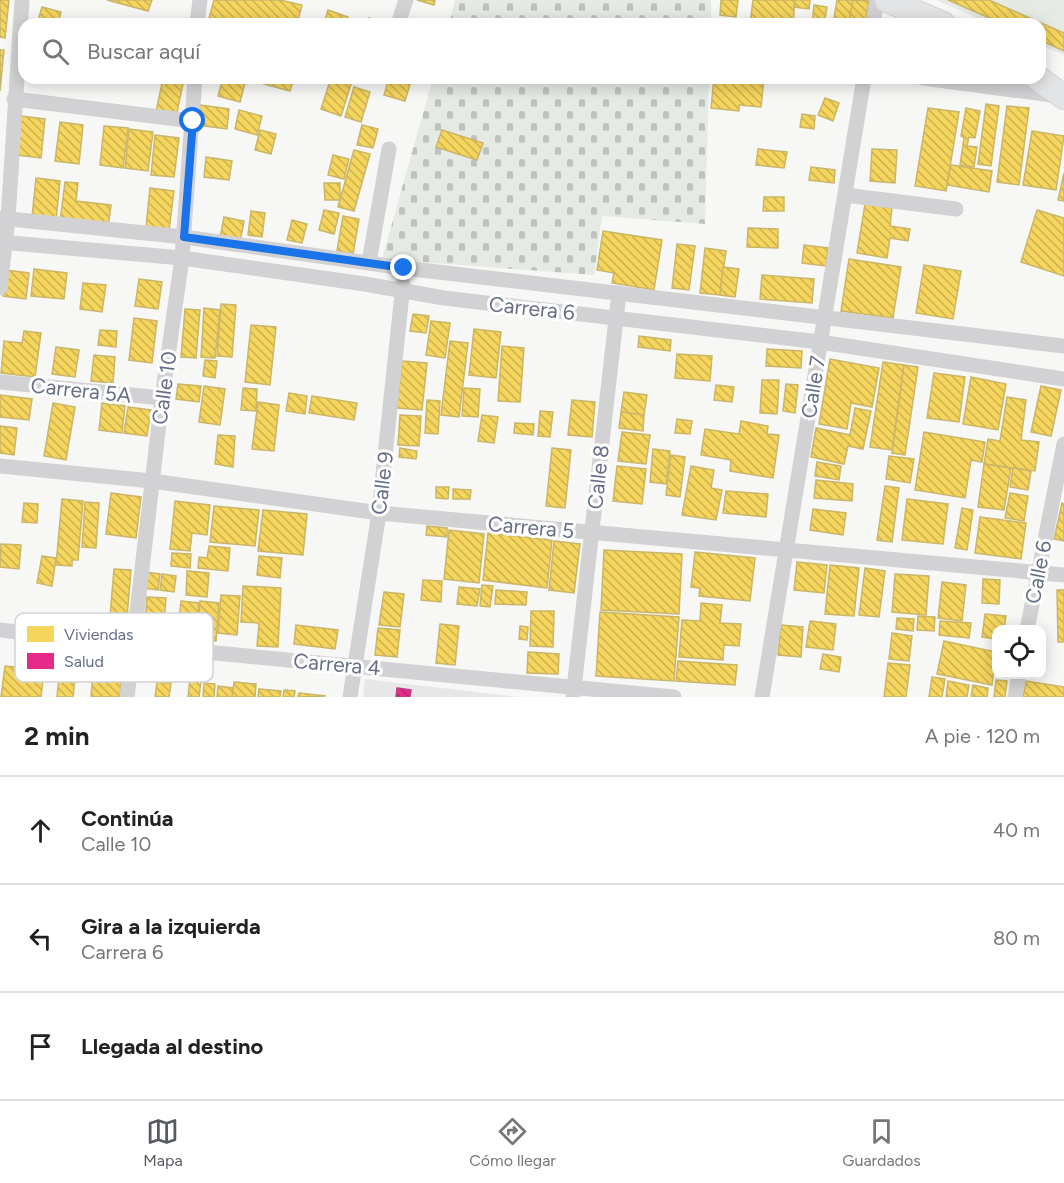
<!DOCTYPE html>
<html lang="es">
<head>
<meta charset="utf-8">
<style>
  :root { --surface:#fff; --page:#f6f6f6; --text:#222; --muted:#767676; --line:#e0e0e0; --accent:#575a61 }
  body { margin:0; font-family:Figtree,sans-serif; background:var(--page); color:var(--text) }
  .controls { position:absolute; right:18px; bottom:18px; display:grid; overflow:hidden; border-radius:12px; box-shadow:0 3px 15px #0003 }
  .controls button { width:54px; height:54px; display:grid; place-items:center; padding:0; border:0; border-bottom:2px solid var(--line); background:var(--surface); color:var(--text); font:30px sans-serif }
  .stop { position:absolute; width:18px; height:18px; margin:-14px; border:4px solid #1a73e8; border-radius:50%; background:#fff }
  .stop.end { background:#1a73e8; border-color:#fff; box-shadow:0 2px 6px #0008 }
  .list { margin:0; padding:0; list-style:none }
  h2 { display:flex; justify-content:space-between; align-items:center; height:78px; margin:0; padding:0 24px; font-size:26px }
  h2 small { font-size:20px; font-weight:400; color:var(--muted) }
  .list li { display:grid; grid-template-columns:39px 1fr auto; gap:18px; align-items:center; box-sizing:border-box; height:108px; padding:0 24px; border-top:2px solid var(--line) }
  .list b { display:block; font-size:22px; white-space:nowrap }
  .list p { margin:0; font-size:20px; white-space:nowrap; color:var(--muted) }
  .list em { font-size:20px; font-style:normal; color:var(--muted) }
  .icon { flex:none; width:33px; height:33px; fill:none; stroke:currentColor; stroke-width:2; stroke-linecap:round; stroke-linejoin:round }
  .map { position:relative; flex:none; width:1064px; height:697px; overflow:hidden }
  .search { position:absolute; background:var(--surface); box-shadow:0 3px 15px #0003; left:18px; right:18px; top:18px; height:66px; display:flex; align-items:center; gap:15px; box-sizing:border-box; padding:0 21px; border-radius:18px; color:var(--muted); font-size:22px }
  .sheet { height:402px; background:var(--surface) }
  nav { display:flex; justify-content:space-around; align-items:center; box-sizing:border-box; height:84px; border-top:2px solid var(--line); background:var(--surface); font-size:16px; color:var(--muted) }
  nav a { display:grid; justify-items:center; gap:3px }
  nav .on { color:var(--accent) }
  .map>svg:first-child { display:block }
  .built { fill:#e7e7e8 }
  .grass { fill:#e5eae4 }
  .cemetery { fill:url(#cemetery-stones) }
  .homes { fill:url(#homes-back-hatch); stroke:#cab669; stroke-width:1.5 }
  .health { fill:url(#health-back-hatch); stroke:#c03e89; stroke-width:1.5 }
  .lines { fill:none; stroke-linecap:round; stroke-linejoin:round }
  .primary-casing { stroke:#d3d4d6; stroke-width:26 }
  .street { stroke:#d2d2d4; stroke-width:15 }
  .primary { stroke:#e3e4e5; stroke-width:24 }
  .route { stroke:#1a73e8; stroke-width:8 }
  .labels { text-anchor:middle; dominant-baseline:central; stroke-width:6; stroke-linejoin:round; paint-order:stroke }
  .street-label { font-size:21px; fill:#656e88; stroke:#fff }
  .key { fill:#fff; stroke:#d1d4db; stroke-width:1.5 }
  .key-label { font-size:16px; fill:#656e88 }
</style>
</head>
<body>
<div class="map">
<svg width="1064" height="697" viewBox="0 0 1064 697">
  <defs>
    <pattern id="cemetery-stones" width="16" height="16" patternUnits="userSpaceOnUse" patternTransform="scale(1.5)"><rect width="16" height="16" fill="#e5eae4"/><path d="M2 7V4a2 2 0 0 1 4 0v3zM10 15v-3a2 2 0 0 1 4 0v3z" fill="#bdc2bf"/></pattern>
    <pattern id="homes-back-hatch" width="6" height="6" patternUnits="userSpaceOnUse" patternTransform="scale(1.5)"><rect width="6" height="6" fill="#f6d55c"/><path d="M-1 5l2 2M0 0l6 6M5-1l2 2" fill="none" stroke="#cbb152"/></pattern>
    <pattern id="health-back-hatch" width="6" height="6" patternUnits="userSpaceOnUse" patternTransform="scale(1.5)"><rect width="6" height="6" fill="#e7298a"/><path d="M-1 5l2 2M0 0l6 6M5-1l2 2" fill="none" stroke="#b52772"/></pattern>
  </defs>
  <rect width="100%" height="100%" fill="#f7f7f6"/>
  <path class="built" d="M 365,679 L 519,697 L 363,697 Z"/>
  <path class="grass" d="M 936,0 L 1064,0 L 1064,55 L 1040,45 L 1040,24 L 991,24 Z"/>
  <g class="cemetery">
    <path d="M 455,0 L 711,0 L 711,24 L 449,24 Z"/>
    <path d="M 433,78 L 709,78 L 705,224 L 602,216 L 594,275 L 382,259 Z"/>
  </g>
  <g class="homes">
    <path d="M 0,0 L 9,0 L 5,38 L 0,37 Z"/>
    <path d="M 107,0 L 152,0 L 148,11 Z"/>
    <path d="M 214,0 L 280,0 L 302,5 L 297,24 L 217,24 L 208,22 Z"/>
    <path d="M 417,0 L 435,0 L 434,5 Z"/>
    <path d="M 721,0 L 738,0 L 736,17 L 720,15 Z"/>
    <path d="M 753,0 L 795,0 L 793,24 L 750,24 Z"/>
    <path d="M 795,0 L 810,0 L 809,9 L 794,7 Z"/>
    <path d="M 837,0 L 853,0 L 849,24 L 833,24 Z"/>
    <path d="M 853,0 L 869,1 L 865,23 L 849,21 Z"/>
    <path d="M 948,0 L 989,0 L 1064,33 L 1064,51 L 1040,40 L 1040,24 L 1003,24 Z"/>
    <path d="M 814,5 L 827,7 L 824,24 L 812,24 Z"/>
    <path d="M 42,7 L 61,12 L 58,24 L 37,24 Z"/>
    <path d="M 328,10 L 348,17 L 346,24 L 324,24 Z"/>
    <path d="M 369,18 L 388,24 L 367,24 Z"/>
    <path d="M 0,50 L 4,50 L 0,91 Z"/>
    <path d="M 163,78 L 184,79 L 176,117 L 156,112 Z"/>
    <path d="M 223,78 L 245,83 L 240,102 L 218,96 Z"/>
    <path d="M 266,78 L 294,78 L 290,91 L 264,84 Z"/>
    <path d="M 331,78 L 353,78 L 341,116 L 321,109 Z"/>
    <path d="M 389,78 L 412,78 L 405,101 L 384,95 Z"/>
    <path d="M 714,78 L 764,78 L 761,107 L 739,105 L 739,111 L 711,108 Z"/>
    <path d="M 354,87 L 370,92 L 361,122 L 345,117 Z"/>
    <path d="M 825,98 L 839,103 L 833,121 L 818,115 Z"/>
    <path d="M 986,104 L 999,106 L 991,166 L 978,164 Z"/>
    <path d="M 200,105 L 229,109 L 227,129 L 197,125 Z"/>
    <path d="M 1007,106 L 1029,108 L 1019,185 L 997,182 Z"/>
    <path d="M 928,108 L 959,112 L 946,191 L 915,186 Z"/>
    <path d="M 966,108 L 980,111 L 975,138 L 969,137 L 967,146 L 977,147 L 974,167 L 960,165 L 964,138 L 961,136 Z"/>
    <path d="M 239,110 L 262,116 L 257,135 L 235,129 Z"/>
    <path d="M 802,114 L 815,116 L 814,129 L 800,127 Z"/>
    <path d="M 21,116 L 45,119 L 41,158 L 17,155 Z"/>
    <path d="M 60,122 L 83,125 L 79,164 L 55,161 Z"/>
    <path d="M 362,125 L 378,129 L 373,148 L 357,145 Z"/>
    <path d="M 104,126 L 128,128 L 123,168 L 100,165 Z"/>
    <path d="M 129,129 L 153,132 L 148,171 L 125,168 Z"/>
    <path d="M 260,130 L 276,134 L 271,154 L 255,150 Z"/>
    <path d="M 442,130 L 483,143 L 477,160 L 436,147 Z"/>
    <path d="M 1032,131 L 1064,136 L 1056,190 L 1023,185 Z"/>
    <path d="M 155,135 L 179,138 L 174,177 L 151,175 Z"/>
    <path d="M 758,149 L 787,152 L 784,168 L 756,165 Z"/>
    <path d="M 872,149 L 897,150 L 895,183 L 870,181 Z"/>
    <path d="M 354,150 L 370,154 L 354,211 L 338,207 Z"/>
    <path d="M 333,155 L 349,159 L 344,179 L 328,175 Z"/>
    <path d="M 206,157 L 232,161 L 229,180 L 204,177 Z"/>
    <path d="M 951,165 L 992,171 L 989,192 L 947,185 Z"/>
    <path d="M 811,167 L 835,170 L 834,183 L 809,180 Z"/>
    <path d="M 1064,173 L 1064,201 L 1058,200 Z"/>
    <path d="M 36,178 L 60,181 L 56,220 L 32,217 Z"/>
    <path d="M 65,182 L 78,183 L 76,201 L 111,205 L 108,228 L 60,222 Z"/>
    <path d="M 324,183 L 340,183 L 340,200 L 325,200 Z"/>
    <path d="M 150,188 L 174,191 L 169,230 L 146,227 Z"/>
    <path d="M 764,197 L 784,197 L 784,211 L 763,211 Z"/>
    <path d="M 865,204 L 892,208 L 890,226 L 910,229 L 908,241 L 890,238 L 887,258 L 857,253 Z"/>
    <path d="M 324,210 L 339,213 L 334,234 L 319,230 Z"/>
    <path d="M 1037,210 L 1064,218 L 1064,276 L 1021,262 Z"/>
    <path d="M 251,211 L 265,213 L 262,237 L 248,235 Z"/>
    <path d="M 343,216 L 359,219 L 353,254 L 337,251 Z"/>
    <path d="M 224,217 L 244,221 L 240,242 L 220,238 Z"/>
    <path d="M 292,220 L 307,224 L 302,243 L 287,240 Z"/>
    <path d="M 748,228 L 778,229 L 778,248 L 747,247 Z"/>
    <path d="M 603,231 L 662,240 L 654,290 L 612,283 L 614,273 L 597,270 Z"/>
    <path d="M 677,244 L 695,246 L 689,290 L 672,288 Z"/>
    <path d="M 804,245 L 828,248 L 826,266 L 802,263 Z"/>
    <path d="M 705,248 L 726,251 L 720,295 L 700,293 Z"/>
    <path d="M 849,259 L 901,267 L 893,318 L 841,311 Z"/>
    <path d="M 924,265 L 961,271 L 953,319 L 916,313 Z"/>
    <path d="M 723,267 L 739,269 L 735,297 L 720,295 Z"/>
    <path d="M 34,269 L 67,273 L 64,299 L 31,296 Z"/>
    <path d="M 6,270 L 29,273 L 26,299 L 3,296 Z"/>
    <path d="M 762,275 L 814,279 L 812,303 L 760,299 Z"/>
    <path d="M 139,279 L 162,282 L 158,309 L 135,306 Z"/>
    <path d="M 83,283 L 106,285 L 102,312 L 80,309 Z"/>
    <path d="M 221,304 L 236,305 L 232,357 L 217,356 Z"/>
    <path d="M 204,308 L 220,310 L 215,358 L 201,357 Z"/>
    <path d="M 185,309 L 200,310 L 196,358 L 181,357 Z"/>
    <path d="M 413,314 L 429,316 L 426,333 L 410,331 Z"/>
    <path d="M 134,318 L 157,321 L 152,363 L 129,360 Z"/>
    <path d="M 431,321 L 450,323 L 445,358 L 426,355 Z"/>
    <path d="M 251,325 L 276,327 L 270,385 L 245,382 Z"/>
    <path d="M 474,329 L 501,332 L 496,378 L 469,375 Z"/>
    <path d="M 100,330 L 117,331 L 116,347 L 98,345 Z"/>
    <path d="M 24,331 L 41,333 L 35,377 L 1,373 L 4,341 L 22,343 Z"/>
    <path d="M 639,336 L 671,340 L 670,351 L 638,347 Z"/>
    <path d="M 450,341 L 468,343 L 459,417 L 441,415 Z"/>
    <path d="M 502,346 L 524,348 L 520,402 L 498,401 Z"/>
    <path d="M 56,347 L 79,350 L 75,377 L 52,374 Z"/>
    <path d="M 767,349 L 802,351 L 801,368 L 766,366 Z"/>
    <path d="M 677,354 L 712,356 L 710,381 L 675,378 Z"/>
    <path d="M 94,355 L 115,357 L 113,383 L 91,381 Z"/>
    <path d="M 830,359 L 879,368 L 872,407 L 851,403 L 847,429 L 819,424 Z"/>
    <path d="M 205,360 L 217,361 L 215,378 L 203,376 Z"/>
    <path d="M 402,361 L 427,363 L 422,410 L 397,408 Z"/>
    <path d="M 883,362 L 904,365 L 892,450 L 870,447 Z"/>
    <path d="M 904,365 L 918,367 L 905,455 L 892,453 Z"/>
    <path d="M 934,373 L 965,377 L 959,422 L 927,418 Z"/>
    <path d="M 971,377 L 1006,384 L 998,430 L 963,424 Z"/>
    <path d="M 762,380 L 779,380 L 777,414 L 760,413 Z"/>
    <path d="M 178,384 L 201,386 L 199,402 L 176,399 Z"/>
    <path d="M 786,384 L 798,385 L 795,413 L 783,411 Z"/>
    <path d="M 716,385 L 734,387 L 732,402 L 714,400 Z"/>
    <path d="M 204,386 L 225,389 L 220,425 L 199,422 Z"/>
    <path d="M 1041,386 L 1061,390 L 1051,436 L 1031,432 Z"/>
    <path d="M 243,388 L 257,389 L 256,411 L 241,410 Z"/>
    <path d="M 464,388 L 480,389 L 478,417 L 462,416 Z"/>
    <path d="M 624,392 L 647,395 L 644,415 L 621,412 Z"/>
    <path d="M 289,393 L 307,396 L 305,414 L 286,411 Z"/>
    <path d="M 0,395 L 32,399 L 29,420 L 0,417 Z"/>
    <path d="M 312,396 L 357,403 L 354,420 L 309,413 Z"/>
    <path d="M 1007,397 L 1026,400 L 1021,440 L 1039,442 L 1035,471 L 984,464 L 988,439 L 1000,441 Z"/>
    <path d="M 427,400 L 440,401 L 438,434 L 425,433 Z"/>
    <path d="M 572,400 L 595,402 L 592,437 L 568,435 Z"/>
    <path d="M 258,402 L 279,405 L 274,451 L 252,449 Z"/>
    <path d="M 53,403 L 75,407 L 66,460 L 44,456 Z"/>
    <path d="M 102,403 L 125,406 L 122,433 L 99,430 Z"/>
    <path d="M 128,407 L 151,410 L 147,436 L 124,433 Z"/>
    <path d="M 855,408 L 871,411 L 863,449 L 848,446 L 844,464 L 811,457 L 816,428 L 850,435 Z"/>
    <path d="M 540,411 L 553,412 L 550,437 L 538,436 Z"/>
    <path d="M 621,412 L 644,415 L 643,431 L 619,428 Z"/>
    <path d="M 400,415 L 421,416 L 419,446 L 398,445 Z"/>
    <path d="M 482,415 L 498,417 L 494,443 L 478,441 Z"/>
    <path d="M 677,419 L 692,421 L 690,434 L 675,433 Z"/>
    <path d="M 741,421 L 768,426 L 767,434 L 779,435 L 773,478 L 730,471 L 731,460 L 701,455 L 705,429 L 739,434 Z"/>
    <path d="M 515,423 L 534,424 L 533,435 L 514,433 Z"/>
    <path d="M 0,426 L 17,428 L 14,455 L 0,453 Z"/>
    <path d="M 622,432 L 650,435 L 646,464 L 618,461 Z"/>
    <path d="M 924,432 L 985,442 L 982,462 L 971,460 L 965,498 L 915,490 Z"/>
    <path d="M 218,435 L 235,436 L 233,467 L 215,464 Z"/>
    <path d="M 400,448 L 417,451 L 416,459 L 399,457 Z"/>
    <path d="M 552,448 L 571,450 L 565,508 L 546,506 Z"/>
    <path d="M 653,449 L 670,451 L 666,484 L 650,482 Z"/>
    <path d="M 671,455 L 685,457 L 680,497 L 666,495 Z"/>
    <path d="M 889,456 L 914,459 L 910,483 L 886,479 Z"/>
    <path d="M 817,462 L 841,466 L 839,480 L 815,476 Z"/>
    <path d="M 984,464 L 1011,468 L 1004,510 L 978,507 Z"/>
    <path d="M 617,466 L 646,469 L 642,504 L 613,501 Z"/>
    <path d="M 691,466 L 714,470 L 711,488 L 722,490 L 716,520 L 682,515 Z"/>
    <path d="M 1013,468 L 1031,471 L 1028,490 L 1010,487 Z"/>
    <path d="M 816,480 L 853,484 L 852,501 L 814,498 Z"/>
    <path d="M 885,486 L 899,488 L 892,542 L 877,540 Z"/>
    <path d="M 436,487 L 449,487 L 448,499 L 436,498 Z"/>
    <path d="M 453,489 L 471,490 L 470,499 L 453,499 Z"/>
    <path d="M 726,491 L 768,494 L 766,517 L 723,513 Z"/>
    <path d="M 111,493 L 141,497 L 136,538 L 106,534 Z"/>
    <path d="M 1010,493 L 1028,496 L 1024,521 L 1005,518 Z"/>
    <path d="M 62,499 L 83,501 L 78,560 L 72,560 L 72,566 L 56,565 Z"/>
    <path d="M 907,499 L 948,504 L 943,544 L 902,540 Z"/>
    <path d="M 175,501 L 210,505 L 207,535 L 192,533 L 190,551 L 170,549 Z"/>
    <path d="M 85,502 L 99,503 L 96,548 L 82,547 Z"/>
    <path d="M 24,503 L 38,504 L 37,523 L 22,522 Z"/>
    <path d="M 1062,503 L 1064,504 L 1064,541 L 1054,539 Z"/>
    <path d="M 214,506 L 259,510 L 255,546 L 210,542 Z"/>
    <path d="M 962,508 L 973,510 L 967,550 L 955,548 Z"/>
    <path d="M 813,509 L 846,513 L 843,535 L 810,530 Z"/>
    <path d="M 263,510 L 307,514 L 303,555 L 258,551 Z"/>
    <path d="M 980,517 L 1026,523 L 1021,559 L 975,553 Z"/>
    <path d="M 427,526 L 447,528 L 447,537 L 426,535 Z"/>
    <path d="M 449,530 L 484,534 L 479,583 L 444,579 Z"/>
    <path d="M 488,533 L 552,540 L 547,588 L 483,580 Z"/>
    <path d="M 554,541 L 580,544 L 574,593 L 549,590 Z"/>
    <path d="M 1,544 L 21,545 L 19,569 L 0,567 Z"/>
    <path d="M 209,546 L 230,548 L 228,571 L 198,568 L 199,557 L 207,558 Z"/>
    <path d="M 604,550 L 682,554 L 679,614 L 601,610 Z"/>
    <path d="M 695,552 L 755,558 L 750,601 L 699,596 L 700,588 L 691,587 Z"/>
    <path d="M 172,553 L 191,554 L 190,568 L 171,566 Z"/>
    <path d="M 42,556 L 56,558 L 52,586 L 37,583 Z"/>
    <path d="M 259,556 L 282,558 L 280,578 L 257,575 Z"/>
    <path d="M 797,562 L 827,565 L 824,593 L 794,590 Z"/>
    <path d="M 830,565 L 859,568 L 854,616 L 825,614 Z"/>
    <path d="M 865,568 L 885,571 L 879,617 L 859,615 Z"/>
    <path d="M 114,569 L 131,570 L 126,629 L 109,628 Z"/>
    <path d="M 187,571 L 209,573 L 207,597 L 186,595 Z"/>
    <path d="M 145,572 L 160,574 L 158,590 L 143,588 Z"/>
    <path d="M 162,574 L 176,576 L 174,592 L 160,590 Z"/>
    <path d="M 895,574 L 929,576 L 926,615 L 892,612 Z"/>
    <path d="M 983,579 L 1000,580 L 999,604 L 982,603 Z"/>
    <path d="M 423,580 L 442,581 L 441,602 L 421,600 Z"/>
    <path d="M 942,582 L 966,585 L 962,621 L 938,618 Z"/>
    <path d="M 482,585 L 493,586 L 490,607 L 480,606 Z"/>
    <path d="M 243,586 L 281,588 L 278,647 L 257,646 L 259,623 L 241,622 Z"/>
    <path d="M 459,587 L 480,589 L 477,606 L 457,604 Z"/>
    <path d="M 496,590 L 527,592 L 526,605 L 495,604 Z"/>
    <path d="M 1057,590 L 1064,590 L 1064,642 L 1058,642 Z"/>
    <path d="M 384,592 L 404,594 L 400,627 L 379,625 Z"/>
    <path d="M 221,595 L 240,596 L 237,635 L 218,633 Z"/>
    <path d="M 147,597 L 166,598 L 163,637 L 144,635 Z"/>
    <path d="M 181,601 L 199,603 L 195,641 L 177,639 Z"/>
    <path d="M 200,601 L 219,603 L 216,641 L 197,639 Z"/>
    <path d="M 701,603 L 722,605 L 720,623 L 741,624 L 739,646 L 724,645 L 723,660 L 679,657 L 682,620 L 700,621 Z"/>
    <path d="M 531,611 L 554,611 L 553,647 L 530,646 Z"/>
    <path d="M 600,612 L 679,617 L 674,681 L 596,676 Z"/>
    <path d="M 985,614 L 1006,616 L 1004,630 L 996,630 L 996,639 L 982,637 Z"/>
    <path d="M 918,616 L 935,617 L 934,631 L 917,630 Z"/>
    <path d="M 897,618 L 914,619 L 913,631 L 896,629 Z"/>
    <path d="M 810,621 L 836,624 L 833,650 L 806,647 Z"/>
    <path d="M 940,621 L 971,623 L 969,638 L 939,635 Z"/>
    <path d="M 440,624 L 459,626 L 455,665 L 436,663 Z"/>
    <path d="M 296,625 L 338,630 L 335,649 L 294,644 Z"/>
    <path d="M 781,625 L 803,627 L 801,657 L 778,655 Z"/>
    <path d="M 520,626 L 528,627 L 527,640 L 519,639 Z"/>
    <path d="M 378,628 L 400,630 L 397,657 L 375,655 Z"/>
    <path d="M 892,633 L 912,636 L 909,661 L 889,659 Z"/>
    <path d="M 944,641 L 996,652 L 992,685 L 937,674 Z"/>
    <path d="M 528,652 L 559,654 L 558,674 L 527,673 Z"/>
    <path d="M 823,654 L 841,657 L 839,672 L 820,669 Z"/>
    <path d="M 94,658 L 123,660 L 120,697 L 91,697 Z"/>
    <path d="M 678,661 L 737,665 L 735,685 L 676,681 Z"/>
    <path d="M 888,663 L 910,665 L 906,697 L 884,697 Z"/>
    <path d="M 5,666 L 44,670 L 41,697 L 1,697 Z"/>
    <path d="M 60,666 L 76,668 L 73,697 L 57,697 Z"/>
    <path d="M 932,677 L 945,679 L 942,697 L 929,697 Z"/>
    <path d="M 190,679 L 201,681 L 199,697 L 188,697 Z"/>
    <path d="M 996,680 L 1007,681 L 1005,697 L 994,697 Z"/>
    <path d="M 948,681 L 969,685 L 967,697 L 946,697 Z"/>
    <path d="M 1026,681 L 1064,687 L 1064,697 L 1023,697 Z"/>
    <path d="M 157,682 L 171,683 L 169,697 L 155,697 Z"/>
    <path d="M 234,682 L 256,684 L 255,697 L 232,697 Z"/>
    <path d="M 204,683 L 215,684 L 214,697 L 203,697 Z"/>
    <path d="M 973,685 L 988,688 L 987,697 L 971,697 Z"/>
    <path d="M 218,686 L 233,688 L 232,697 L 217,697 Z"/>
    <path d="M 259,689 L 281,691 L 280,697 L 258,697 Z"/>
    <path d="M 284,690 L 295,691 L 294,697 L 283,697 Z"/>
    <path d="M 299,693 L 326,696 L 298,697 Z"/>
  </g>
  <path class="health" d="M 397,688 L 411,690 L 410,697 L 396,697 Z"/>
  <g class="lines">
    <defs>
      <g id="primary">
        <path d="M 887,0 L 943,24"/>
        <path d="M 1038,78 L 1064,97"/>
      </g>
    </defs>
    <use href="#primary" class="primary-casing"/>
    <g class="street">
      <path d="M 197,24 L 200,0"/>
      <path d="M 398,24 L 406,0"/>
      <path d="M 873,24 L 877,0"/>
      <path d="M 923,78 L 1059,96"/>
      <path d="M 14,99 L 193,121"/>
      <path d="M 845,195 L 956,209"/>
      <path d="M 0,218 L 184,237 L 404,268 L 1064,346"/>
      <path d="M 0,242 L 182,258 L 365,284 L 444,298 L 820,342 L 1064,379"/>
      <path d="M 369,262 L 389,149"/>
      <path d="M 0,288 L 8,219 L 22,0"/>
      <path d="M 0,382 L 162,398"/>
      <path d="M 0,466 L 152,481 L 379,513 L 1064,575"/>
      <path d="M 0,630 L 132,645 L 674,697"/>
      <path d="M 1027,630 L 1064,444"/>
      <path d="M 127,697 L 162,398 L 182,258 L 195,78"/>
      <path d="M 350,697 L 379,513 L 403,284"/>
      <path d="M 573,697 L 619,293"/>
      <path d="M 762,697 L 864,78"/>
      <path d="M 1015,697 L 1019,674"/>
    </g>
    <use href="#primary" class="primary"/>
  </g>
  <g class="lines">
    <path class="route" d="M 193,121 L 184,237 L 404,268"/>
  </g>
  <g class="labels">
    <g class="street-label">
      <text transform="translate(532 308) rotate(6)">Carrera 6</text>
      <text transform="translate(813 387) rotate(-81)">Calle 7</text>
      <text transform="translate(164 388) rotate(-82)">Calle 10</text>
      <text transform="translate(81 390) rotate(6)">Carrera 5A</text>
      <text transform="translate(598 477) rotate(-84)">Calle 8</text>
      <text transform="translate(382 483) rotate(-83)">Calle 9</text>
      <text transform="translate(531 527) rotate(5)">Carrera 5</text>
      <text transform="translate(1038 572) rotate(-79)">Calle 6</text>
      <text transform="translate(337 664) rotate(5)">Carrera 4</text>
    </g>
  </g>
  <rect x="15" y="613" width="198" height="69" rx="9" class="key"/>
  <rect x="27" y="626" width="27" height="16" fill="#f6d55c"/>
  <rect x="27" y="653" width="27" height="16" fill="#e7298a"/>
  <g class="key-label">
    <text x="64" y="640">Viviendas</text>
    <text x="64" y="667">Salud</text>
  </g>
</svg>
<div class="controls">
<button><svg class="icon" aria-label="locate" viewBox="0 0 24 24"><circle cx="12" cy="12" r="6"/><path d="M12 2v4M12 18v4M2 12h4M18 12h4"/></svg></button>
</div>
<div class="stop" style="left:193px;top:121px"></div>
<div class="stop end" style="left:404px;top:268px"></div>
<div class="search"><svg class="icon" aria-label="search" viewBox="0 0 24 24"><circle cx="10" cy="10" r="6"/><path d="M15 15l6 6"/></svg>Buscar aquí</div>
</div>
<section class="sheet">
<h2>2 min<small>A pie · 120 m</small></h2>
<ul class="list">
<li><svg class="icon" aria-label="ahead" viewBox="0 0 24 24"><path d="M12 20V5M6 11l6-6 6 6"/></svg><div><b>Continúa</b><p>Calle 10</p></div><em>40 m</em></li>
<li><svg class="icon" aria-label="left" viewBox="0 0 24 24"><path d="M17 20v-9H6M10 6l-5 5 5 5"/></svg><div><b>Gira a la izquierda</b><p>Carrera 6</p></div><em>80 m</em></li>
<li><svg class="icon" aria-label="arrive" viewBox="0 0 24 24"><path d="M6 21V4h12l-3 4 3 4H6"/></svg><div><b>Llegada al destino</b></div></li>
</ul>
</section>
<nav>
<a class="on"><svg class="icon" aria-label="map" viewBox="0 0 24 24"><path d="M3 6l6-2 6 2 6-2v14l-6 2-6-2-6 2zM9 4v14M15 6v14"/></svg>Mapa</a>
<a><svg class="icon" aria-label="directions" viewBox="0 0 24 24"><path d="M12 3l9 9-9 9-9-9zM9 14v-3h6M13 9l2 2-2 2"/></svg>Cómo llegar</a>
<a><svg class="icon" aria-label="saved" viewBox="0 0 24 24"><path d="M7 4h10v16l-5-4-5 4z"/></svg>Guardados</a>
</nav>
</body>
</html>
